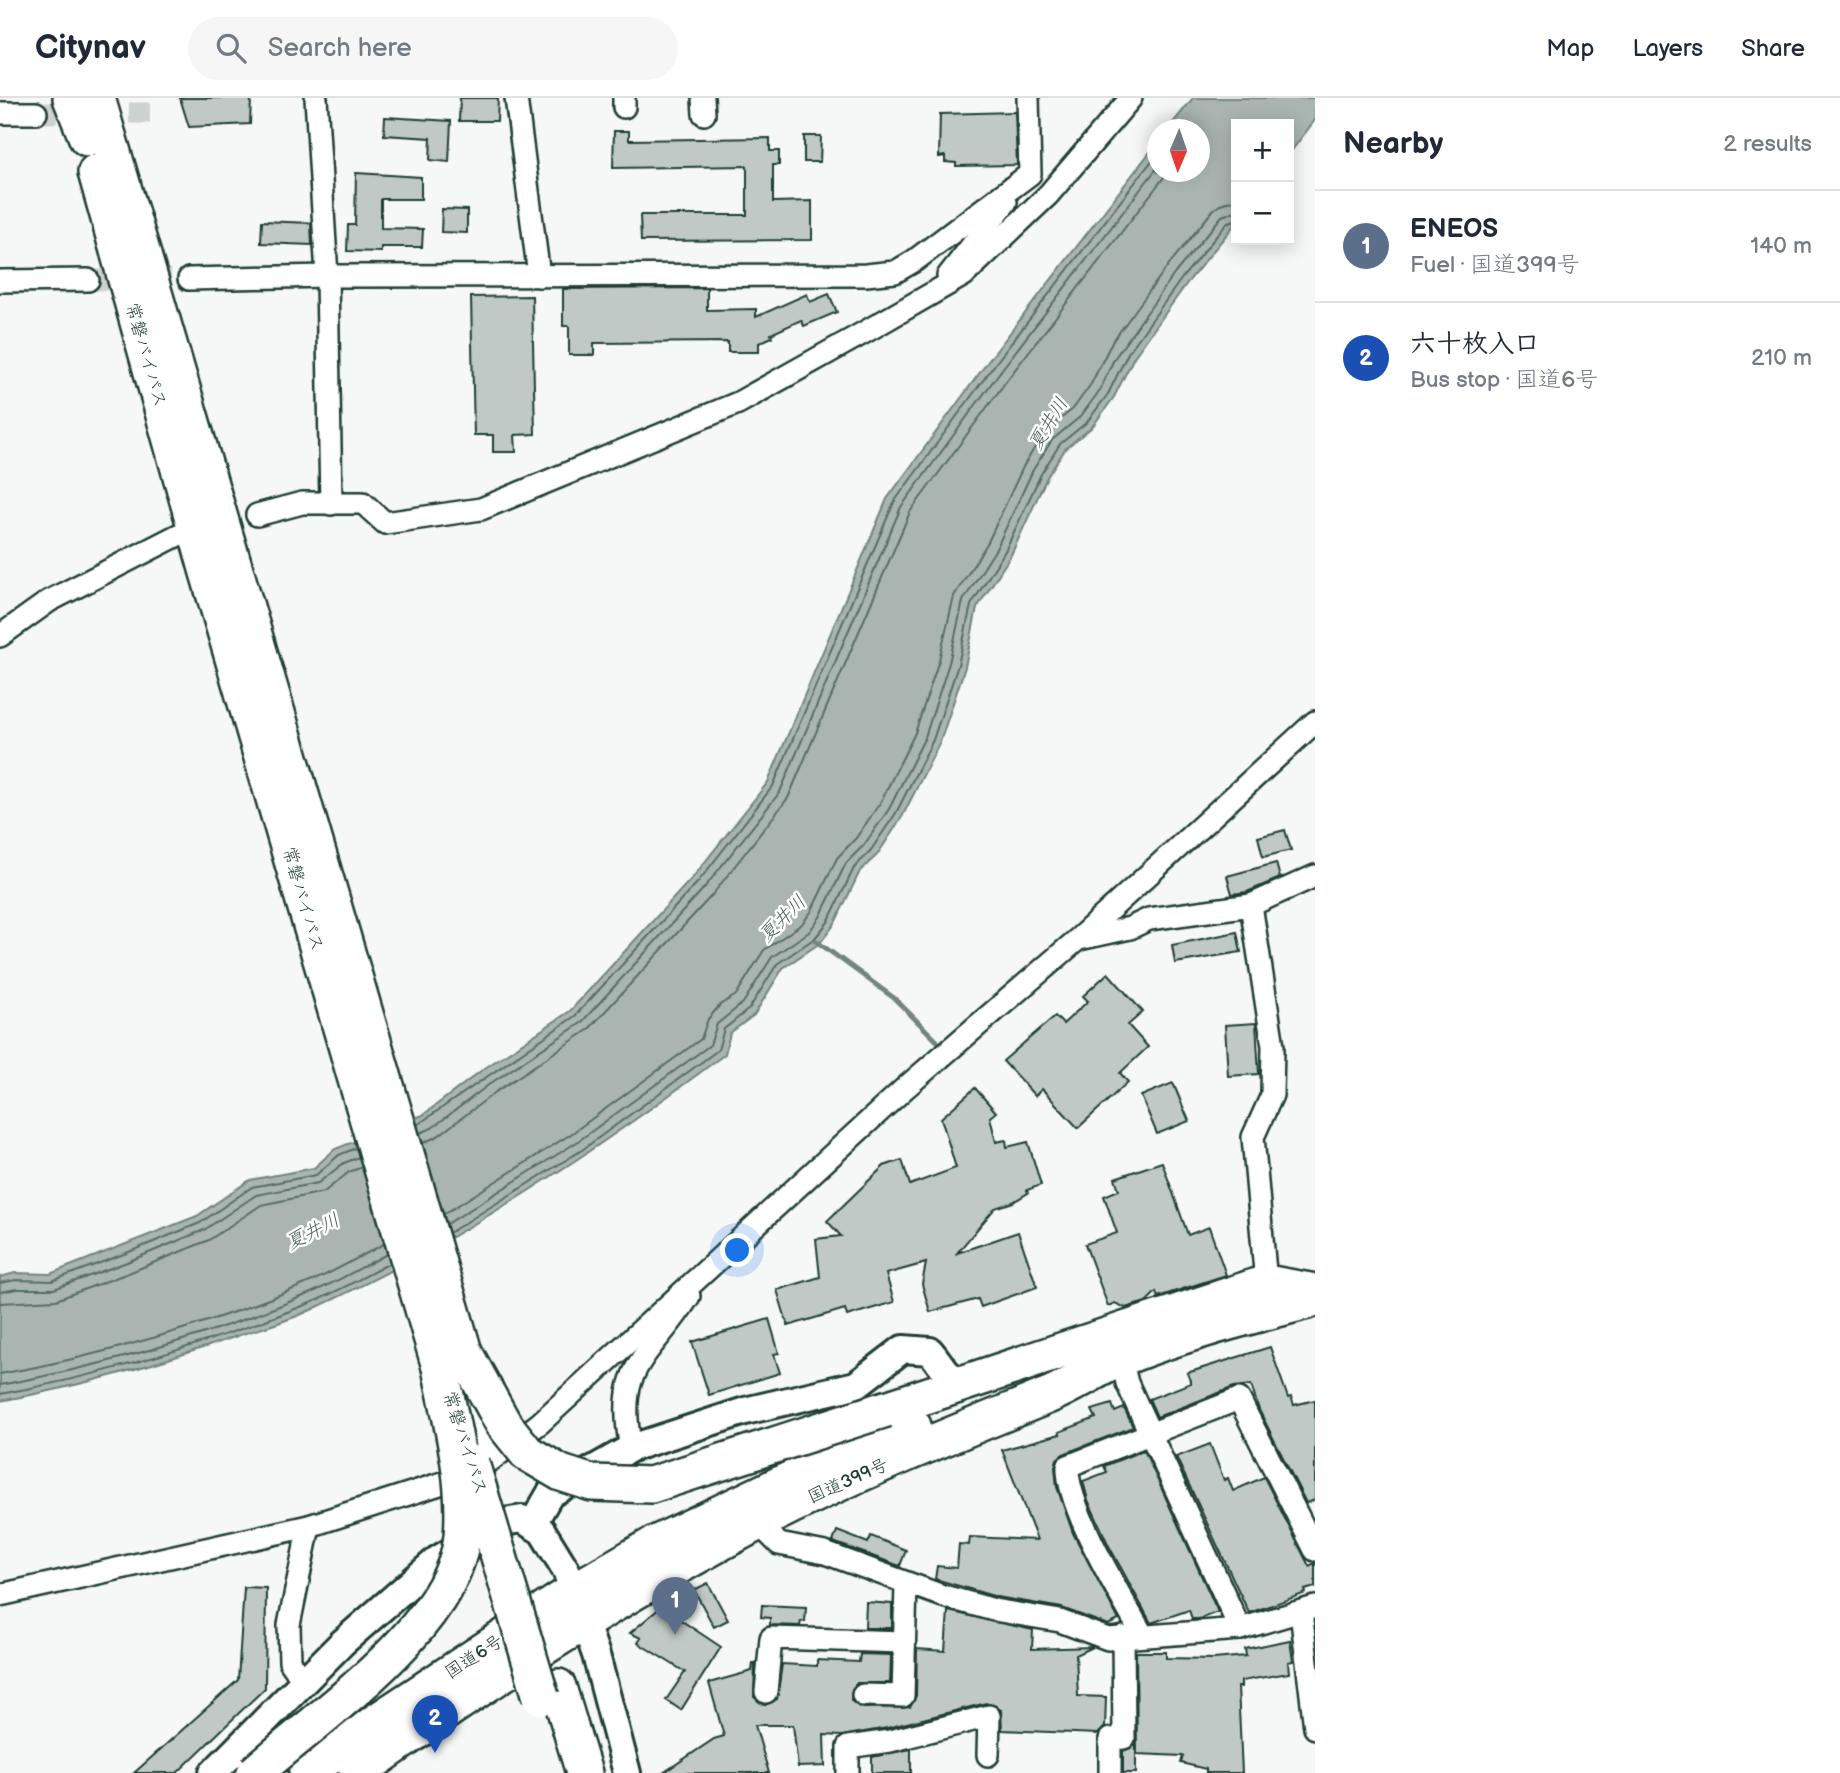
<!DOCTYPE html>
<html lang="en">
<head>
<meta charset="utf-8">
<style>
  :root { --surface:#fff; --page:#f6f6f7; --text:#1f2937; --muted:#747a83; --line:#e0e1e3; --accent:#b45309 }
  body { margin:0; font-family:"Balsamiq Sans","Klee One",sans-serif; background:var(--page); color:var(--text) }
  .controls { position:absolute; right:21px; top:21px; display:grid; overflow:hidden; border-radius:0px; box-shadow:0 4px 18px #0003 }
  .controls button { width:63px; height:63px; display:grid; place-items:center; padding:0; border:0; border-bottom:2px solid var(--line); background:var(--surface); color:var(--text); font:35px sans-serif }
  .compass { position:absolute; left:1147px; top:21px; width:63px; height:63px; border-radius:50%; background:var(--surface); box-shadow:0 4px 18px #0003; rotate:182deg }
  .you { position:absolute; left:738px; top:1153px; width:24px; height:24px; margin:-18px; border:5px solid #fff; border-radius:50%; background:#1a73e8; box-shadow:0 0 0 10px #1a73e833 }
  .badge { display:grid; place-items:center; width:46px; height:46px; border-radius:50%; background:var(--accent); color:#fff; font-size:23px; font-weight:700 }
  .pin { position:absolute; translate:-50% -58px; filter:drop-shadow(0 2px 4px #0008) }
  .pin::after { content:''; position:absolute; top:37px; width:24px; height:21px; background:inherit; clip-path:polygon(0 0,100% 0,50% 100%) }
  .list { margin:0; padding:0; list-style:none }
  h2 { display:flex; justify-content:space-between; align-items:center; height:91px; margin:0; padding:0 28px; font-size:30px }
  h2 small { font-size:23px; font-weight:400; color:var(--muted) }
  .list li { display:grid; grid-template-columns:46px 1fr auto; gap:21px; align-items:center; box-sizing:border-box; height:112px; padding:0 28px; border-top:2px solid var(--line) }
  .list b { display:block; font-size:26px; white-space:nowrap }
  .list p { margin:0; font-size:23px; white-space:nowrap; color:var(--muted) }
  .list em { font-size:23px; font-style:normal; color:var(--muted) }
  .icon { flex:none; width:38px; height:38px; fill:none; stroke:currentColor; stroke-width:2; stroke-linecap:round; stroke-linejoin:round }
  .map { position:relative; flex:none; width:1315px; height:1675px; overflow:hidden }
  header { display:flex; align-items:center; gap:42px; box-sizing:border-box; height:98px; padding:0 35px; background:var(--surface); border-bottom:2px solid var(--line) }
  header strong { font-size:33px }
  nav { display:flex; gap:38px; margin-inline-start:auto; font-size:24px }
  .search { width:490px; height:63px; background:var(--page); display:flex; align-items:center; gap:18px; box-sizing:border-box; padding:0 24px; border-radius:38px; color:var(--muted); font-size:26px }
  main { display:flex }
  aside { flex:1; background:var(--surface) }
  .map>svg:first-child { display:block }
  .water { fill:#aab5b1; stroke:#72857f; stroke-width:2 }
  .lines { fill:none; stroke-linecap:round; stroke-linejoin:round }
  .shore { stroke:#576d66; stroke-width:2 }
  .stream { stroke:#72857f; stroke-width:5 }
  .building { fill:#c0c9c6; stroke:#1f3d34; stroke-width:2 }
  .minor-tunnel { stroke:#cbd2d0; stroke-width:21; stroke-dasharray:21 10; stroke-linecap:butt }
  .minor-casing { stroke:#1f3d34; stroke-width:26 }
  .tertiary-casing { stroke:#1f3d34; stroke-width:32 }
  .trunk-casing { stroke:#1f3d34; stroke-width:40 }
  .minor { stroke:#fff; stroke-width:21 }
  .tertiary { stroke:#fff; stroke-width:26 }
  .trunk { stroke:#fff; stroke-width:35 }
  .trunk-bridge-casing { stroke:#1f3d34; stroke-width:40; stroke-linecap:butt }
  .trunk-bridge { stroke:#fff; stroke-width:35 }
  .labels { text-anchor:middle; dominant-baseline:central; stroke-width:5; stroke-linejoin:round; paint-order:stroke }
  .street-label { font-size:18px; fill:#1f3d34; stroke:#fff }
  .water-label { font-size:19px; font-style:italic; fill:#49615a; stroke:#fff }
</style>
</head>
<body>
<header>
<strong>Citynav</strong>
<div class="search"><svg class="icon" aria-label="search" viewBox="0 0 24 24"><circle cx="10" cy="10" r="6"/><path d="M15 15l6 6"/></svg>Search here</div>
<nav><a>Map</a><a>Layers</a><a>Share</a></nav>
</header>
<main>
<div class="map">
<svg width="1315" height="1675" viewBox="0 0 1315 1675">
  <rect width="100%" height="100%" fill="#f6f7f7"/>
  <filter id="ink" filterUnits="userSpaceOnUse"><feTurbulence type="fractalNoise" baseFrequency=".0143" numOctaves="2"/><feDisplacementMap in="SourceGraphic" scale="14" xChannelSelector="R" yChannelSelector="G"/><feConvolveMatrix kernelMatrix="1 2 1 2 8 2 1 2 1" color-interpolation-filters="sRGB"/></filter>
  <g filter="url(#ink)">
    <path class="water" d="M 1193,0 L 1315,0 L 1315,22 L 1289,56 L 1289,26 L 1236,26 L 1236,125 L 1187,185 L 1134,259 L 1114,299 L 1092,329 L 1066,350 L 1047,379 L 1011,457 L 977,510 L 965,569 L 940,644 L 902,719 L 877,757 L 860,773 L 834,827 L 820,845 L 783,870 L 754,917 L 730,935 L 725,956 C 596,1053 462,1142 315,1210 C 292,1222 265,1229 240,1237 C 162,1265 82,1288 0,1303 L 0,1179 L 15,1175 L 50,1176 L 197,1118 L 250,1082 L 314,1070 L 335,1051 L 423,1017 L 482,972 L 570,913 L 693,779 L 768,684 L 887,401 L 989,262 L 1157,45 L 1157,74 L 1199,74 L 1199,32 L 1168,31 Z"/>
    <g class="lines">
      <g class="shore">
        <path d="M 417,1027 L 575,918 L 698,784 L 773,688 L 894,404 L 995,266 L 1157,56"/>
        <path d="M 420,1035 L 432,1030 L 491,985 L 581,925 L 705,789 L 780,694 L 901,409 L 1002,271 L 1157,70"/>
        <path d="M 423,1045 L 438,1038 L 497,993 L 588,932 L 713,796 L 788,700 L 910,414 L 1010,278 L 1168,74"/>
        <path d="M 444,1116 L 571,1036 L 701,941 L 708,921 L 720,907 L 736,897 L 764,852 L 802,826 L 811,814 L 837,760 L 856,740 L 880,705 L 915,635 L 939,562 L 954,498 L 988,444 L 1024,367 L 1045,333 L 1073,311 L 1091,286 L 1112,244 L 1167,169 L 1214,111 L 1223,105 L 1236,102"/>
        <path d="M 447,1126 L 577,1044 L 710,947 L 717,926 L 743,905 L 772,859 L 809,834 L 820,819 L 846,765 L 864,747 L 889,711 L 925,639 L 949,565 L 963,503 L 997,449 L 1033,372 L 1052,342 L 1081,318 L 1100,292 L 1114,261 L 1175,175 L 1222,118 L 1236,113"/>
        <path d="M 449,1135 L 582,1052 L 718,952 L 724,931 L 749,911 L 777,866 L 815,840 L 828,824 L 854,770 L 871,752 L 896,715 L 933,642 L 958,567 L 971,507 L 1005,453 L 1041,376 L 1060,346 L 1087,324 L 1108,296 L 1128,255 L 1182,180 L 1228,124 L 1236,122"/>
        <path d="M 0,1185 L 16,1182 L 52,1183 L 124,1156 L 200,1125 L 252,1089 L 316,1077 L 339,1057 L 356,1050"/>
        <path d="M 0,1194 L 17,1191 L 54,1191 L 127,1164 L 204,1132 L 256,1097 L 318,1085 L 344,1065 L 359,1059"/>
        <path d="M 0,1205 L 56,1202 L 131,1174 L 209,1142 L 261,1107 L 324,1094 L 349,1074 L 362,1069"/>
        <path d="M 0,1276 C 96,1259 213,1226 303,1187 C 331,1176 357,1160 384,1146"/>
        <path d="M 0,1287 C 103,1268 209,1238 306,1197 C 334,1186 360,1170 387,1156"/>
        <path d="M 0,1296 C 105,1277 209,1245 308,1206 C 336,1195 363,1179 390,1165"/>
      </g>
      <path class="stream" d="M 816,843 L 894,900 L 937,943"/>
    </g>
    <g class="building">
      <path d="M 180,0 L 251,0 L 250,26 L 189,29 Z"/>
      <path d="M 460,0 L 498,0 L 497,23 L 459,23 Z"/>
      <path d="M 1015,14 L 1017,67 L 956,68 L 956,65 L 945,64 L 945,58 L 939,59 L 940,16 Z"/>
      <path d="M 385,19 L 451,23 L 449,64 L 430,62 L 431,40 L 384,37 Z"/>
      <path d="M 614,33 L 629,33 L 629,42 L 770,40 L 770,53 L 779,53 L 779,67 L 773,67 L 773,104 L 812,103 L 812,142 L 641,143 L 640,117 L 747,117 L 747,68 L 613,70 Z"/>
      <path d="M 804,38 L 821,38 L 820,64 L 804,64 Z"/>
      <path d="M 356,75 L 421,79 L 421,101 L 381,101 L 381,130 L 423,131 L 422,149 L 381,149 L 381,154 L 347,153 L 348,127 L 355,127 Z"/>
      <path d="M 442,111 L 467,112 L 467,135 L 441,134 Z"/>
      <path d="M 262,123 L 311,125 L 312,147 L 261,145 Z"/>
      <path d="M 707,190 L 707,212 L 756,211 L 756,219 L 807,196 L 810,204 L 829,196 L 837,214 L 804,228 L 801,222 L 771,236 L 772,239 L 759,245 L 759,254 L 728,254 L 728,244 L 594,245 L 594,257 L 569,257 L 569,228 L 563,228 L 563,191 Z"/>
      <path d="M 532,198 L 535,336 L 515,337 L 516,354 L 493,354 L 493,337 L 474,337 L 471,199 Z"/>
      <path d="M 1285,732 L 1291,752 L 1263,759 L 1258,739 Z"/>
      <path d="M 1276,765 L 1280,780 L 1247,794 L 1232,796 L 1227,778 Z"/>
      <path d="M 1237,834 L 1241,854 L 1175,865 L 1172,847 Z"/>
      <path d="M 1108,875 L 1143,914 L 1128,927 L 1148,949 L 1120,975 L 1128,984 L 1078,1030 L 1042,991 L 1035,998 L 1003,963 L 1055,918 L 1063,926 L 1088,903 L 1083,898 Z"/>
      <path d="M 1256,925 L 1259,976 L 1228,978 L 1225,927 Z"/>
      <path d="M 1173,985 L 1189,1023 L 1157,1036 L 1141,998 Z"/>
      <path d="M 975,990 L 996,1014 L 990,1019 L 996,1044 L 1006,1042 L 1007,1049 L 1028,1044 L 1041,1087 L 1027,1092 L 1028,1095 L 1013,1104 L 995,1110 L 957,1155 L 1018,1134 L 1037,1189 L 981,1209 L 978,1201 L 930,1214 L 922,1186 L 926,1165 L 886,1176 L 894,1204 L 847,1218 L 845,1211 L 788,1228 L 777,1192 L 820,1179 L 816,1141 L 841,1138 L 827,1123 L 884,1068 L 902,1062 L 910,1087 L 956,1070 L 941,1020 Z"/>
      <path d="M 1162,1064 L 1188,1137 L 1209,1129 L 1226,1177 L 1158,1199 L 1156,1194 L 1146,1204 L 1125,1210 L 1115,1205 L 1108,1208 L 1085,1146 L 1117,1135 L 1104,1098 L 1119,1092 L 1115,1080 Z"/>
      <path d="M 769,1221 L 779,1255 L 774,1256 L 780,1275 L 709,1297 L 692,1244 Z"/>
      <path d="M 1270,1249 L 1288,1300 L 1291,1299 L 1294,1307 L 1315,1302 L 1315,1402 L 1306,1405 L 1259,1312 L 1251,1287 L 1234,1289 L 1157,1319 L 1149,1301 L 1191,1285 L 1187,1275 Z"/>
      <path d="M 1112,1306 L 1115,1314 L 1124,1310 L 1133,1329 L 1063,1356 L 1057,1361 L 1055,1369 L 1057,1389 L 1073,1435 L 1119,1522 L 1108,1527 L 1062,1510 L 997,1499 L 935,1481 L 937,1468 L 957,1470 L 959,1446 L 969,1447 L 970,1439 L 1037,1442 L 1002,1352 L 1060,1336 L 1059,1334 L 1096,1320 L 1092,1312 Z"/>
      <path d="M 1210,1346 L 1224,1382 L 1228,1380 L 1233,1393 L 1264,1379 L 1309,1468 L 1315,1465 L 1315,1489 L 1305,1492 L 1306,1495 L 1249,1515 L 1176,1359 Z"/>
      <path d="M 1144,1352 L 1218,1514 L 1199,1521 L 1192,1521 L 1189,1512 L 1151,1525 L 1109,1448 L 1088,1402 L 1083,1383 L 1107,1374 L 1104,1368 Z"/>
      <path d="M 837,1433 L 868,1445 L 871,1438 L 906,1452 L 900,1468 L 833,1444 Z"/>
      <path d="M 708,1485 L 728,1522 L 714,1529 L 694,1492 Z"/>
      <path d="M 244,1489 L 266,1490 L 265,1590 L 177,1675 L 134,1675 L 238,1582 Z"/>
      <path d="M 866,1504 L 892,1506 L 892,1530 L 865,1530 Z"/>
      <path d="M 762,1507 L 806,1509 L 805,1524 L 801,1523 L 800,1528 L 770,1527 L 770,1520 L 761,1519 Z"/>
      <path d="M 661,1509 L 721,1549 L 681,1612 L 666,1602 L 685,1574 L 638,1545 L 641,1540 L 630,1535 Z"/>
      <path d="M 948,1513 L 1033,1532 L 1032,1551 L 1093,1549 L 1076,1557 L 1078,1598 L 1106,1599 L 1105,1629 L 1098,1636 L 1002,1632 L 1001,1612 L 986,1605 L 887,1630 L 842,1638 L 824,1637 L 825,1668 L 798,1669 L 793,1627 L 755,1627 L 769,1675 L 663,1675 L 714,1641 L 724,1638 L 709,1585 L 752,1573 L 753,1565 L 755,1565 L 754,1599 L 765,1607 L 777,1601 L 782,1566 L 817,1568 L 817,1562 L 859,1564 L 860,1556 L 891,1557 L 890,1585 L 857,1585 L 852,1591 L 851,1603 L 863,1610 L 910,1609 L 916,1598 L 917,1551 L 945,1553 Z"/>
      <path d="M 1290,1542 L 1293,1563 L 1288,1564 L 1289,1575 L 1241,1583 L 1241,1589 L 1238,1589 L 1242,1675 L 1206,1675 L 1206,1671 L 1181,1665 L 1183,1658 L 1137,1656 L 1136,1554 L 1166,1554 L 1166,1560 L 1214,1561 L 1246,1558 L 1245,1551 Z"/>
      <path d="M 1136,1647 L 1136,1675 L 1123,1675 L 1123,1653 Z"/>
      <path d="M 911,1651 L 911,1675 L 872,1675 L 872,1659 Z"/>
    </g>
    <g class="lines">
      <g class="minor-tunnel">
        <path d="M 36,15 L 154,15"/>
        <path d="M 88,182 L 189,181"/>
      </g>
      <defs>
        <g id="minor">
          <path d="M 316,0 L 327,178 L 331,406"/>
          <path d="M 516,0 L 539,178"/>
          <path d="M 624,0 L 624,9"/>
          <path d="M 703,0 L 704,16"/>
          <path d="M 0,15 L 36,15"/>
          <path d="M 948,178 L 1006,104"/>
          <path d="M 189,181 L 327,178 L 866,177 L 895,174 L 914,163 L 1030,76 L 1028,0"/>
          <path d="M 0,183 L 88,182"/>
          <path d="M 257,417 L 302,405 L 363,405 L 385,425 L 481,411 L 738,305 L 865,234 L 964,177 L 1048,97 L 1131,0"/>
          <path d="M 0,538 L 49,503 L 178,437"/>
          <path d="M 1251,807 L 1273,948 L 1272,997 L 1253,1039 L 1266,1185"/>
          <path d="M 1079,841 L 1130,830 L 1149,821 L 1251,807 L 1315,778"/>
          <path d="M 1121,1260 L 1127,1285 L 1240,1531"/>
          <path d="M 631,1350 C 614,1266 649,1261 689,1198"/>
          <path d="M 758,1425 L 779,1446 L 825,1455 L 943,1498 L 994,1512 L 1060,1523 L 1108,1541 L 1240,1531 L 1315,1509"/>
          <path d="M 0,1497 L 309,1428 L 452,1382 L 478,1372 L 540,1325 L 905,990 L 1078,841 L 1315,624"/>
          <path d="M 1301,1514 L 1315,1630"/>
          <path d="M 1143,1538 C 1122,1500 1066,1409 1068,1368 L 1239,1301 L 1315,1452"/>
          <path d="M 305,1585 L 290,1564 L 289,1527 L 309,1428"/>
          <path d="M 766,1594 L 771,1540 L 904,1544"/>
          <path d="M 863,1597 L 903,1598 L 906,1486"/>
          <path d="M 848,1675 L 848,1649 L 890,1643 L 989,1618 L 988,1657"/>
          <path d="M 1110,1675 L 1110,1641 L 1124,1640 L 1123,1539"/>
        </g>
        <g id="tertiary">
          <path d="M 532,1427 L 550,1396 L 631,1350 L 745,1313 L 856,1287 L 903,1251 L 930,1253 C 948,1274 943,1281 975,1283"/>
          <path d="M 213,1675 L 342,1545 L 437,1462 L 498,1425 L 522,1421 L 542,1433 L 566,1472 L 596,1557 L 627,1675"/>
        </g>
        <g id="trunk">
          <path d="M 71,0 L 87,40"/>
          <path d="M 97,0 L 464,1254 L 485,1342"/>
          <path d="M 96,74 L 207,471 L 440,1269"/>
          <path d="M 886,1311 L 1266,1185 L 1315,1194"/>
          <path d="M 558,1589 L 584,1675"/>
          <path d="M 307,1675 L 377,1623 L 574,1493 L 655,1446 L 833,1361 L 913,1328"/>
          <path d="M 357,1675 C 485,1584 617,1499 755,1426 C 849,1377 949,1338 1047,1298 C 1074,1287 1098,1270 1124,1259 C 1186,1234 1251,1218 1315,1201"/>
        </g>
      </defs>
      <use href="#minor" class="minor-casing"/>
      <use href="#tertiary" class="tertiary-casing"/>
      <use href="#trunk" class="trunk-casing"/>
      <use href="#minor" class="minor"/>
      <use href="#tertiary" class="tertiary"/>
      <use href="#trunk" class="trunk"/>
      <defs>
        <g id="trunk-bridge">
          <path d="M 464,1254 L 503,1325 L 527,1355 L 561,1375 L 592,1385 L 651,1387 L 886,1311"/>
          <path d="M 471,1365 L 541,1599"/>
          <path d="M 255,1675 C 320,1617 454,1528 462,1438 C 467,1381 451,1324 440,1269"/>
        </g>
      </defs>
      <use href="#trunk-bridge" class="trunk-bridge-casing"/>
      <use href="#trunk-bridge" class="trunk-bridge"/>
    </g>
  </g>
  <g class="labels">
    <g class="street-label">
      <text transform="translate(146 257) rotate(74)">常磐バイパス</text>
      <text transform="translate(303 801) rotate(74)">常磐バイパス</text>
      <text transform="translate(465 1345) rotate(72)">常磐バイパス</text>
      <text transform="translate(848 1383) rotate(-24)">国道399号</text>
      <text transform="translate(474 1559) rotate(-33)">国道6号</text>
    </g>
    <g class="water-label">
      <text transform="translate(1049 326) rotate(-59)">夏井川</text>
      <text transform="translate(783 821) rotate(-45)">夏井川</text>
      <text transform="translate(313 1134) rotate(-27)">夏井川</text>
    </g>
  </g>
</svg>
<div class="controls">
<button>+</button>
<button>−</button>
</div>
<svg class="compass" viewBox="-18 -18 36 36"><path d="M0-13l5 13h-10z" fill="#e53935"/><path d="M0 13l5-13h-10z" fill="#747a83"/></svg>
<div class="you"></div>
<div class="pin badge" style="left:675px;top:1537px;background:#5c6f8a">1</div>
<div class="pin badge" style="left:435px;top:1655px;background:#1a4fb4">2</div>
</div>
<aside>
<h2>Nearby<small>2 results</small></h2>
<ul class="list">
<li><span class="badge" style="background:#5c6f8a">1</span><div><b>ENEOS</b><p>Fuel · 国道399号</p></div><em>140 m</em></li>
<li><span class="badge" style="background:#1a4fb4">2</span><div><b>六十枚入口</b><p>Bus stop · 国道6号</p></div><em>210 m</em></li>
</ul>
</aside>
</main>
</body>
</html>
